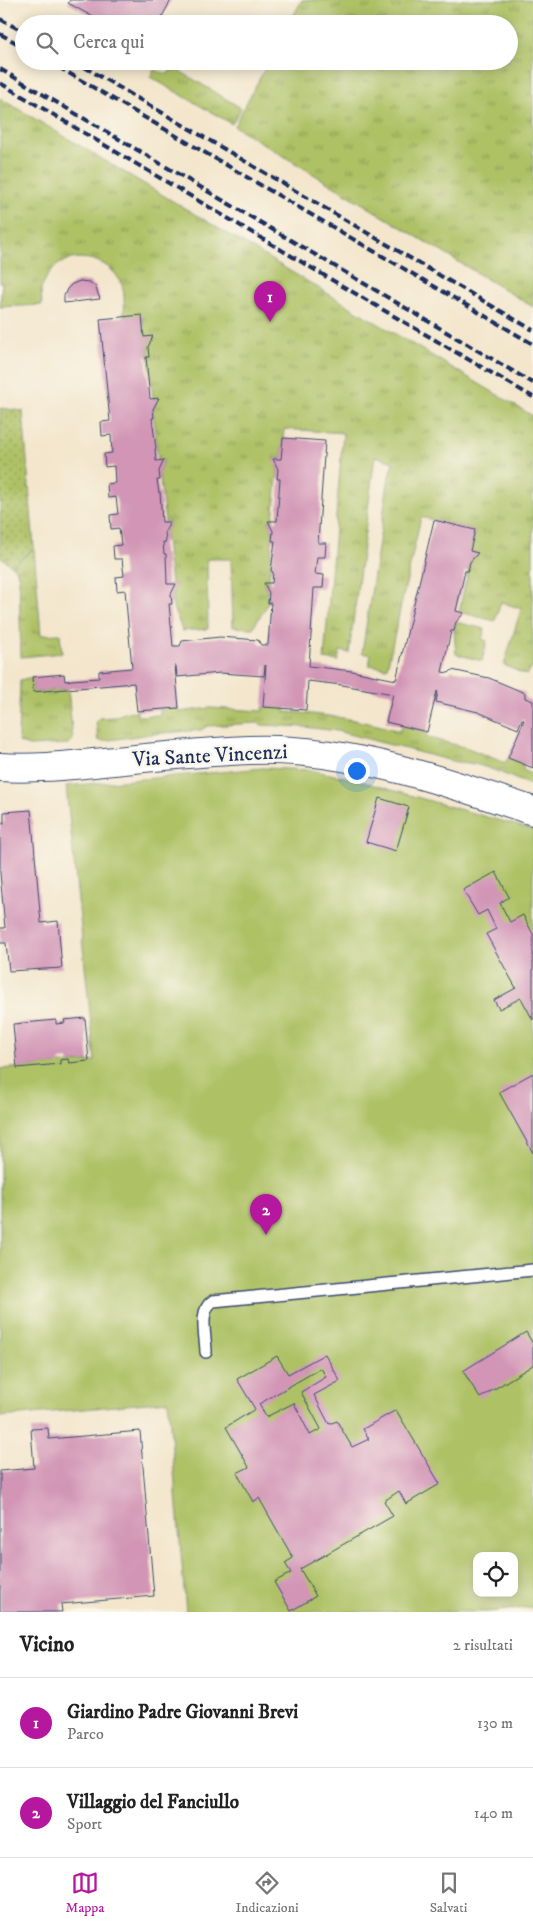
<!DOCTYPE html>
<html lang="it">
<head>
<meta charset="utf-8">
<style>
  :root { --surface:#fff; --page:#f2f2f2; --text:#222; --muted:#767676; --line:#e0e0e0; --accent:#b5179e }
  body { margin:0; font-family:"IM FELL DW Pica",serif; background:var(--page); color:var(--text) }
  .controls { position:absolute; right:15px; bottom:15px; display:grid; overflow:hidden; border-radius:10px; box-shadow:0 2px 12px #0003 }
  .controls button { width:45px; height:45px; display:grid; place-items:center; padding:0; border:0; border-bottom:1px solid var(--line); background:var(--surface); color:var(--text); font:25px sans-serif }
  .you { position:absolute; left:356px; top:770px; width:18px; height:18px; margin:-12px; border:4px solid #fff; border-radius:50%; background:#1a73e8; box-shadow:0 0 0 8px #1a73e833 }
  .badge { display:grid; place-items:center; width:32px; height:32px; border-radius:50%; background:var(--accent); color:#fff; font-size:16px; font-weight:700 }
  .pin { position:absolute; translate:-50% -41px; filter:drop-shadow(0 1px 2px #0008) }
  .pin::after { content:''; position:absolute; top:26px; width:18px; height:15px; background:inherit; clip-path:polygon(0 0,100% 0,50% 100%) }
  .list { margin:0; padding:0; list-style:none }
  h2 { display:flex; justify-content:space-between; align-items:center; height:65px; margin:0; padding:0 20px; font-size:21px }
  h2 small { font-size:16px; font-weight:400; color:var(--muted) }
  .list li { display:grid; grid-template-columns:32px 1fr auto; gap:15px; align-items:center; box-sizing:border-box; height:90px; padding:0 20px; border-top:1px solid var(--line) }
  .list b { display:block; font-size:19px; white-space:nowrap }
  .list p { margin:0; font-size:16px; white-space:nowrap; color:var(--muted) }
  .list em { font-size:16px; font-style:normal; color:var(--muted) }
  .icon { flex:none; width:28px; height:28px; fill:none; stroke:currentColor; stroke-width:2; stroke-linecap:round; stroke-linejoin:round }
  .map { position:relative; flex:none; width:533px; height:1612px; overflow:hidden }
  .search { position:absolute; background:var(--surface); box-shadow:0 2px 12px #0003; left:15px; right:15px; top:15px; height:55px; display:flex; align-items:center; gap:12px; box-sizing:border-box; padding:0 18px; border-radius:28px; color:var(--muted); font-size:19px }
  .sheet { height:245px; background:var(--surface) }
  nav { display:flex; justify-content:space-around; align-items:center; box-sizing:border-box; height:70px; border-top:1px solid var(--line); background:var(--surface); font-size:14px; color:var(--muted) }
  nav a { display:grid; justify-items:center; gap:2px }
  nav .on { color:var(--accent) }
  .map>svg:first-child { display:block }
  .grass { fill:url(#grass-tufts); stroke:#647862 }
  .garden { fill:url(#garden-dots); stroke:#647862 }
  .pitch { fill:#aec165; stroke:#647862; fill-rule:evenodd }
  .building { fill:#d295b6; fill-rule:evenodd }
  .lines { fill:none; stroke-linecap:round; stroke-linejoin:round }
  .service-casing { stroke:#3b4a6e; stroke-width:14 }
  .tertiary-casing { stroke:#3b4a6e; stroke-width:30 }
  .service { stroke:#fff; stroke-width:11 }
  .tertiary { stroke:#fff; stroke-width:28 }
  .rail { stroke:#1b2f5e; stroke-width:4; stroke-dasharray:8 4; stroke-linecap:butt }
  .labels { text-anchor:middle; dominant-baseline:central; stroke-width:5; stroke-linejoin:round; paint-order:stroke }
  .street-label { font-size:21px; fill:#1b2f5e; stroke:#fbf7ec }
</style>
</head>
<body>
<div class="map">
<svg width="533" height="1612" viewBox="0 0 533 1612">
  <defs>
    <pattern id="grass-tufts" width="24" height="20" patternUnits="userSpaceOnUse" patternTransform="scale(1.25)"><rect width="24" height="20" fill="#aec165"/><path d="M3 7l-1-3M5 7V3M7 7l1-3M15 17l-1-3M17 17v-4M19 17l1-3" fill="none" stroke="#8d9d56"/></pattern>
    <pattern id="garden-dots" width="8" height="8" patternUnits="userSpaceOnUse" patternTransform="scale(1.25)"><rect width="8" height="8" fill="#aec165"/><path d="M2 2h.1M6 6h.1" fill="none" stroke="#8d9d56" stroke-width="1.8" stroke-linecap="round"/></pattern>
  </defs>
  <rect width="100%" height="100%" fill="#fbf7ec"/>
  <filter id="ink" filterUnits="userSpaceOnUse"><feTurbulence type="fractalNoise" baseFrequency=".02" numOctaves="2"/><feDisplacementMap in="SourceGraphic" scale="10" xChannelSelector="R" yChannelSelector="G"/><feConvolveMatrix kernelMatrix="1 2 1 2 8 2 1 2 1" color-interpolation-filters="sRGB"/></filter>
  <filter id="wash" filterUnits="userSpaceOnUse"><feTurbulence type="fractalNoise" baseFrequency=".0096" numOctaves="4" result="noise"/><feDisplacementMap in="SourceGraphic" scale="20" xChannelSelector="R" yChannelSelector="G"/><feGaussianBlur stdDeviation="1.12" result="paint"/><feColorMatrix in="noise" values="0 0 0 0 0 0 0 0 0 0 0 0 0 0 0 0 0 1.4 0 .05"/><feComposite in="paint" operator="in"/></filter>
  <g filter="url(#wash)">
    <rect width="100%" height="100%" fill="#f3e6cc"/>
    <g class="grass">
      <path d="M 302,0 L 533,0 L 533,307 L 234,126 L 269,61 L 509,61 L 509,24 L 289,24 Z"/>
      <path d="M 173,67 L 241,108 L 232,124 L 150,77 L 154,70 L 168,74 Z"/>
      <path d="M 0,98 L 533,416 L 533,668 L 526,675 L 504,665 L 521,609 L 501,602 L 495,621 L 459,612 L 470,562 L 478,553 L 470,551 L 475,530 L 421,517 L 387,668 L 369,665 L 371,655 L 362,653 L 389,476 L 393,462 L 375,456 L 349,653 L 340,651 L 338,661 L 324,659 L 343,433 L 284,429 L 281,459 L 273,459 L 278,469 L 273,521 L 268,521 L 273,531 L 269,583 L 264,583 C 274,604 263,610 253,628 L 233,627 L 231,559 L 207,559 L 208,629 L 182,631 C 177,612 166,604 176,584 L 171,584 L 165,532 L 170,522 L 165,522 L 159,471 L 164,460 L 158,461 L 153,409 L 158,398 L 153,399 L 148,347 L 144,337 L 142,316 L 124,317 C 124,305 126,290 119,279 C 104,254 64,250 48,275 C 46,279 42,285 41,289 C 41,294 42,300 42,305 L 0,307 L 2,283 L 0,282 Z"/>
      <path d="M 34,548 L 41,635 L 60,634 L 62,653 L 21,657 L 19,579 L 17,571 L 12,566 Z"/>
      <path d="M 456,622 L 485,629 L 482,639 L 487,641 L 482,661 L 456,654 L 454,631 Z"/>
      <path d="M 32,677 L 33,692 L 68,689 L 73,740 L 68,744 L 29,746 L 20,743 L 18,738 L 20,680 Z"/>
      <path d="M 263,707 L 285,708 L 285,712 C 325,714 362,720 400,731 L 402,726 L 427,732 L 426,737 L 468,748 L 505,763 L 508,758 L 523,764 L 523,770 L 533,775 L 533,786 C 508,777 483,762 456,762 L 337,731 L 304,727 L 262,725 L 257,723 L 207,726 L 201,730 L 151,734 L 103,741 L 98,740 L 96,722 L 99,718 L 114,717 L 127,712 L 137,711 L 137,716 L 160,715 L 160,709 L 179,708 L 179,712 L 210,708 L 263,711 Z"/>
    </g>
    <path class="garden" d="M 0,408 L 23,411 L 34,548 L 12,566 L 0,556 Z"/>
    <path class="pitch" d="M 263,768 L 310,770 L 349,778 L 533,830 L 533,1607 L 488,1612 L 186,1612 L 168,1401 L 0,1417 L 0,1069 L 95,1061 L 66,786 ZM 477,1556 L 514,1556 L 514,1593 L 477,1593 Z"/>
    <g id="blocks">
      <g class="building">
        <path d="M 70,0 L 171,0 L 158,24 L 106,24 L 68,3 Z"/>
        <path d="M 80,281 L 89,282 L 95,286 L 100,299 L 64,303 L 64,296 L 67,289 L 72,284 Z"/>
        <path d="M 142,315 L 144,337 L 153,336 L 148,347 L 149,357 L 146,357 L 150,399 L 159,398 L 153,409 L 154,418 L 152,418 L 156,449 L 155,449 L 156,461 L 164,460 L 159,471 L 160,480 L 157,480 L 159,493 L 160,492 L 162,522 L 170,522 L 165,532 L 166,542 L 163,542 L 164,554 L 166,554 L 167,584 L 176,584 L 171,594 L 172,604 L 169,604 L 173,646 L 180,646 L 182,641 L 220,637 L 258,640 L 261,645 L 268,645 L 271,603 L 268,603 L 269,593 L 264,583 L 272,583 L 273,572 L 271,571 L 275,541 L 272,541 L 273,531 L 268,521 L 277,521 L 280,479 L 277,479 L 278,469 L 273,459 L 281,459 L 283,438 L 325,441 L 318,543 L 326,543 L 325,557 L 317,557 L 315,574 L 324,575 L 323,588 L 314,588 L 309,666 L 352,671 L 396,680 L 434,520 L 475,530 L 470,551 L 478,553 L 470,562 L 468,571 L 465,571 L 456,611 L 464,613 L 456,622 L 454,631 L 451,631 L 442,672 L 449,673 L 452,670 L 489,678 L 525,693 L 525,698 L 533,701 L 533,768 L 508,758 L 524,720 L 522,719 L 518,729 L 478,712 L 436,702 L 438,692 L 437,691 L 427,732 L 386,722 L 393,694 L 342,685 L 308,681 L 306,710 L 263,707 L 266,665 L 265,665 L 264,676 L 220,673 L 177,677 L 176,666 L 175,666 L 179,708 L 137,711 L 134,683 L 33,692 L 32,677 L 64,674 L 65,681 L 72,680 L 99,678 L 99,671 L 132,668 L 125,590 L 117,591 L 116,577 L 124,576 L 122,559 L 114,559 L 113,546 L 121,545 L 119,528 L 111,529 L 110,515 L 118,514 L 116,497 L 108,498 L 107,484 L 115,483 L 114,466 L 105,467 L 104,454 L 112,453 L 111,435 L 102,436 L 101,422 L 110,421 L 100,319 Z"/>
        <path d="M 379,798 L 409,807 L 396,851 L 366,842 Z"/>
        <path d="M 31,810 L 41,923 L 58,921 L 62,968 L 9,971 L 6,943 L 0,943 L 0,928 L 5,928 L 0,873 L 0,823 L 4,823 L 4,812 Z"/>
        <path d="M 496,872 L 509,897 L 500,903 L 510,922 L 523,915 L 533,934 L 533,1020 L 521,998 L 499,1009 L 494,1000 L 516,988 L 486,934 L 496,929 L 487,910 L 478,915 L 463,890 Z"/>
        <path d="M 85,1018 L 89,1061 L 69,1063 L 68,1059 L 60,1060 L 60,1064 L 17,1068 L 13,1024 L 56,1020 L 56,1024 L 65,1023 L 64,1020 Z"/>
        <path d="M 533,1073 L 533,1153 L 499,1092 Z"/>
        <path d="M 526,1332 L 533,1344 L 533,1365 L 480,1398 L 463,1371 Z"/>
        <path d="M 325,1354 L 340,1381 L 314,1395 L 329,1424 L 337,1421 L 352,1447 L 369,1439 L 363,1429 L 396,1410 L 440,1484 L 406,1504 L 399,1491 L 384,1501 L 393,1516 L 300,1569 L 316,1596 L 291,1611 L 274,1582 L 291,1573 L 285,1563 L 293,1558 L 259,1498 L 253,1502 L 237,1473 L 249,1467 L 226,1427 L 255,1409 L 237,1379 L 277,1356 L 288,1374 ZM 321,1368 L 326,1377 L 301,1392 L 321,1429 L 310,1435 L 294,1403 L 266,1417 L 259,1404 Z"/>
        <path d="M 48,1428 L 49,1439 L 140,1431 L 154,1596 L 61,1604 L 62,1612 L 0,1612 L 0,1471 L 34,1468 L 31,1429 Z"/>
      </g>
    </g>
  </g>
  <g filter="url(#ink)">
    <use href="#blocks" fill-opacity="0" stroke="#3b4a6e" stroke-width="1"/>
    <g class="lines">
      <defs>
        <path id="service" d="M 206,1352 C 206,1337 198,1310 213,1301 L 533,1270"/>
        <path id="tertiary" d="M 0,767 C 32,769 63,766 94,763 C 146,758 198,752 249,750 C 343,746 445,781 533,811"/>
      </defs>
      <use href="#service" class="service-casing"/>
      <use href="#tertiary" class="tertiary-casing"/>
      <use href="#service" class="service"/>
      <use href="#tertiary" class="tertiary"/>
      <g class="rail">
        <path d="M 0,19 L 24,32"/>
        <path d="M 0,34 L 24,47"/>
        <path d="M 48,61 L 533,344"/>
        <path d="M 74,61 L 533,330"/>
        <path d="M 0,69 L 533,383"/>
        <path d="M 0,83 L 332,280 L 533,397"/>
      </g>
    </g>
  </g>
  <g class="labels">
    <g class="street-label">
      <text transform="translate(210 756) rotate(-3)">Via Sante Vincenzi</text>
    </g>
  </g>
</svg>
<div class="controls">
<button><svg class="icon" aria-label="locate" viewBox="0 0 24 24"><circle cx="12" cy="12" r="6"/><path d="M12 2v4M12 18v4M2 12h4M18 12h4"/></svg></button>
</div>
<div class="you"></div>
<div class="pin badge" style="left:270px;top:322px">1</div>
<div class="pin badge" style="left:266px;top:1235px">2</div>
<div class="search"><svg class="icon" aria-label="search" viewBox="0 0 24 24"><circle cx="10" cy="10" r="6"/><path d="M15 15l6 6"/></svg>Cerca qui</div>
</div>
<section class="sheet">
<h2>Vicino<small>2 risultati</small></h2>
<ul class="list">
<li><span class="badge">1</span><div><b>Giardino Padre Giovanni Brevi</b><p>Parco</p></div><em>130 m</em></li>
<li><span class="badge">2</span><div><b>Villaggio del Fanciullo</b><p>Sport</p></div><em>140 m</em></li>
</ul>
</section>
<nav>
<a class="on"><svg class="icon" aria-label="map" viewBox="0 0 24 24"><path d="M3 6l6-2 6 2 6-2v14l-6 2-6-2-6 2zM9 4v14M15 6v14"/></svg>Mappa</a>
<a><svg class="icon" aria-label="directions" viewBox="0 0 24 24"><path d="M12 3l9 9-9 9-9-9zM9 14v-3h6M13 9l2 2-2 2"/></svg>Indicazioni</a>
<a><svg class="icon" aria-label="saved" viewBox="0 0 24 24"><path d="M7 4h10v16l-5-4-5 4z"/></svg>Salvati</a>
</nav>
</body>
</html>
